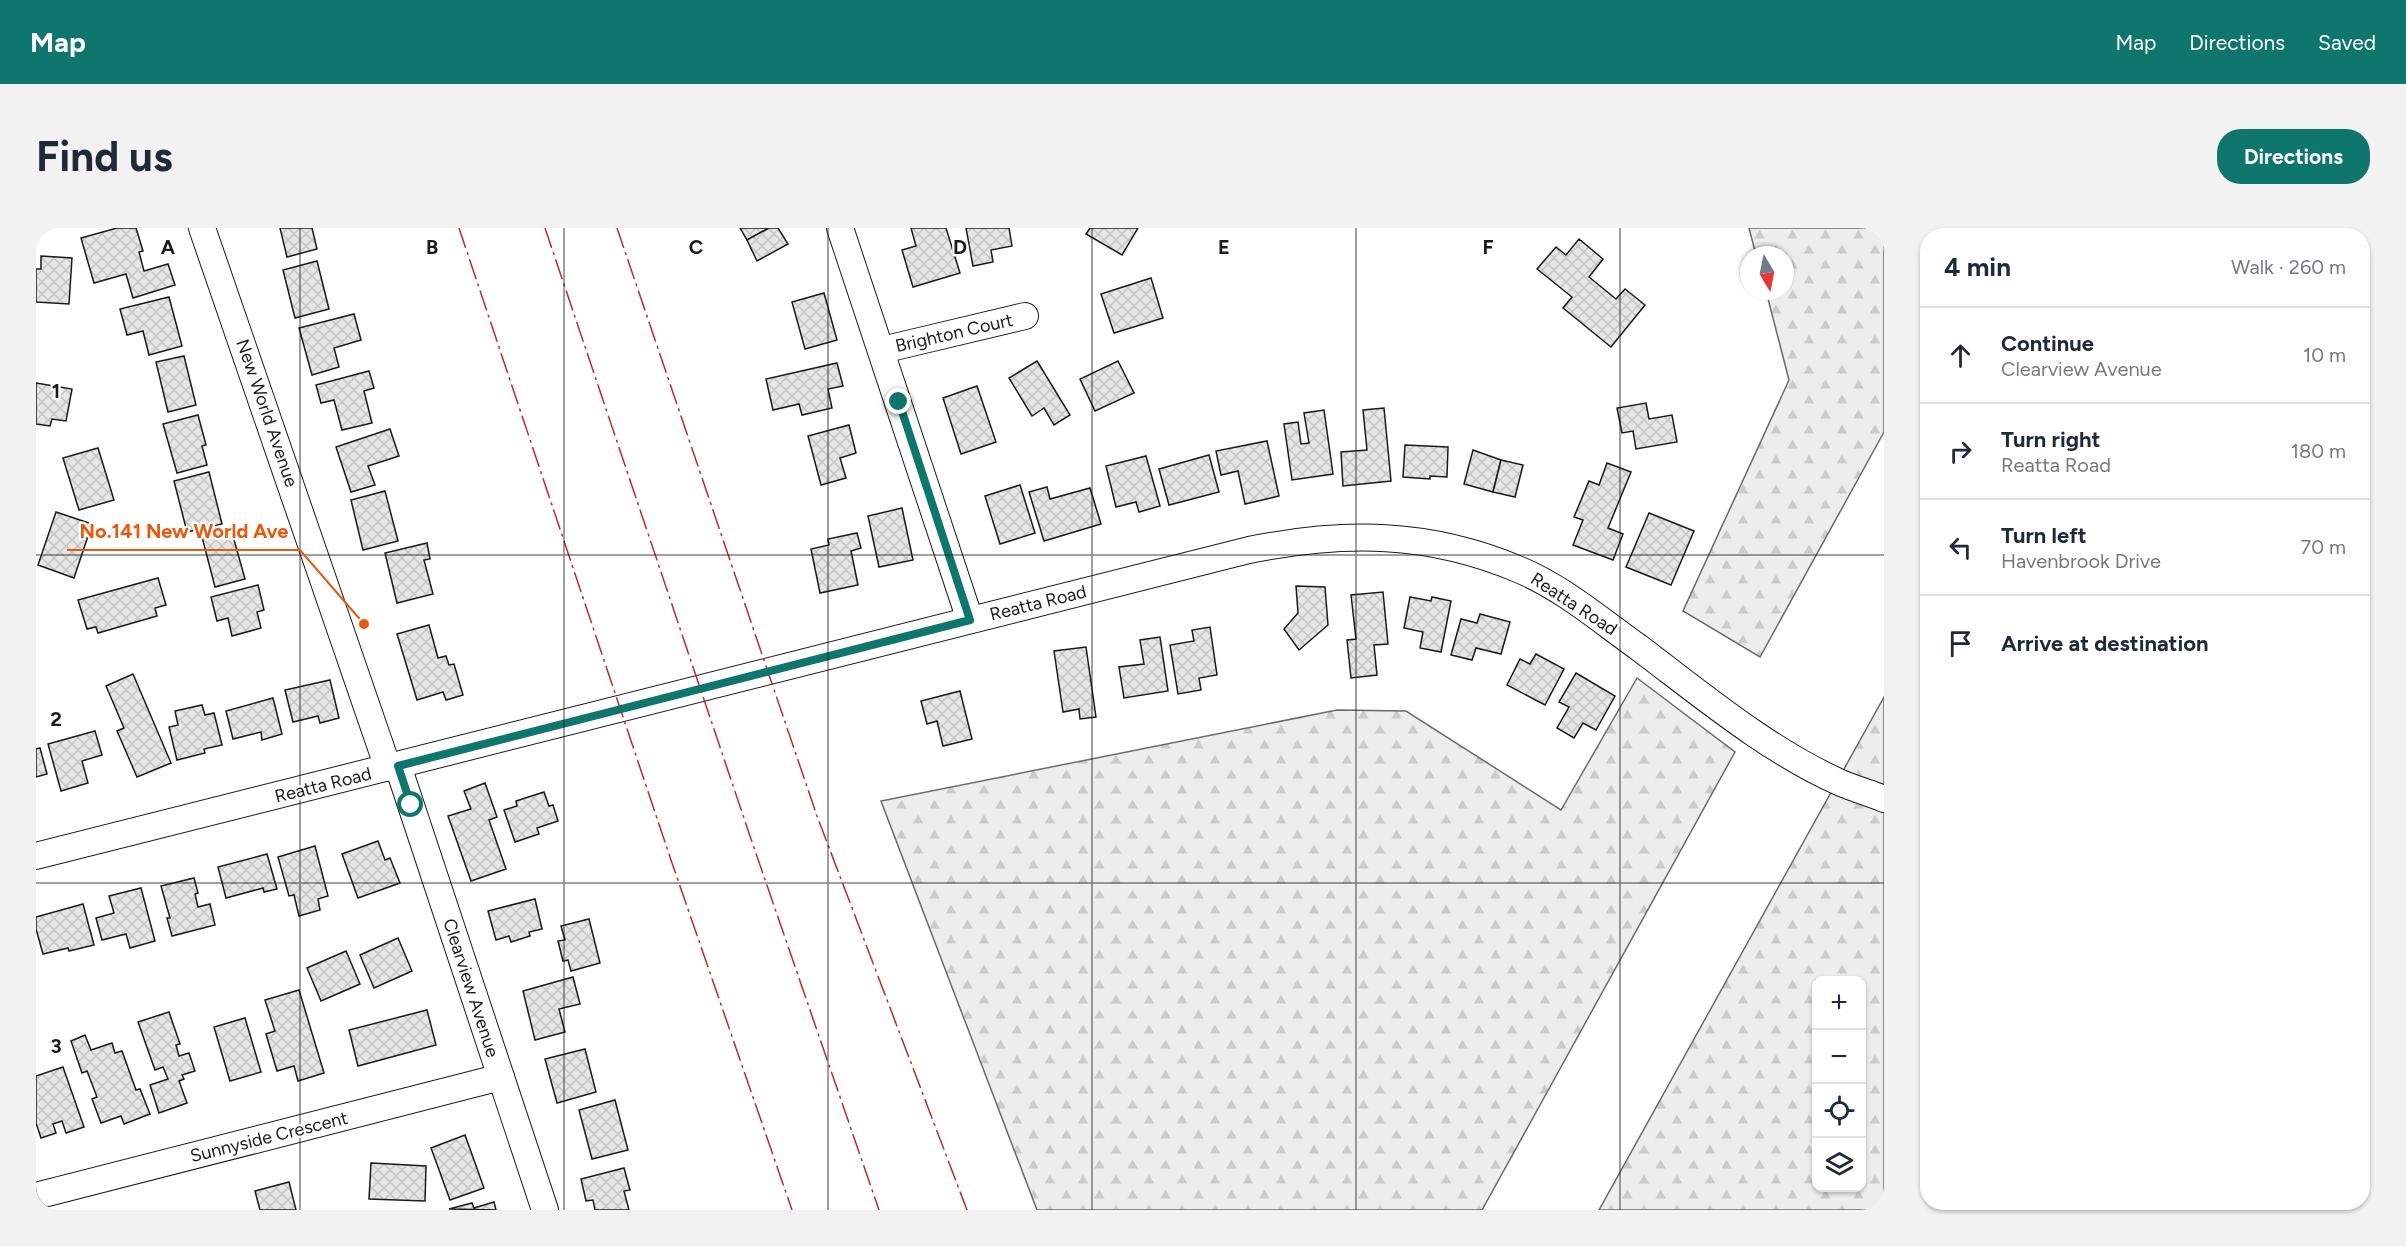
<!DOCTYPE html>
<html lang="en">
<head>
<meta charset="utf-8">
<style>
  :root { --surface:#fff; --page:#f2f2f3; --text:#1f2937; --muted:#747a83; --line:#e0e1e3; --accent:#0f766e }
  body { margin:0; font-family:Figtree,sans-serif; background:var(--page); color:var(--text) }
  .controls { position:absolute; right:18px; bottom:18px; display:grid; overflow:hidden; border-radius:12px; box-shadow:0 2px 4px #0004 }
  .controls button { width:54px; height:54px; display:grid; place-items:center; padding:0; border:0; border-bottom:2px solid var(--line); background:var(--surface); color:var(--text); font:30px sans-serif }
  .compass { position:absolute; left:1704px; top:18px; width:54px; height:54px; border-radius:50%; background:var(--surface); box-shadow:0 2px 4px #0004; rotate:170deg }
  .stop { position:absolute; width:18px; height:18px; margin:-14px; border:4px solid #0f766e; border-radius:50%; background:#fff }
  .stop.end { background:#0f766e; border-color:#fff; box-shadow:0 2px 6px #0008 }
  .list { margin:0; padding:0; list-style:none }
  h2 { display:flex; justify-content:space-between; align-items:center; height:78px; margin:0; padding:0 24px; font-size:26px }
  h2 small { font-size:20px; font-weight:400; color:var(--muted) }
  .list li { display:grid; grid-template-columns:39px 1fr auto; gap:18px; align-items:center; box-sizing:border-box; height:96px; padding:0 24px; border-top:2px solid var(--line) }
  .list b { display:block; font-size:22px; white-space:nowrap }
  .list p { margin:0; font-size:20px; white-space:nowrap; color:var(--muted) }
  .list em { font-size:20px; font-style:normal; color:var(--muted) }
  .icon { flex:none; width:33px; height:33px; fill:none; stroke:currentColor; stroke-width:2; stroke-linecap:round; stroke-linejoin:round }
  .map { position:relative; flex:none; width:1848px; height:982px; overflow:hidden; border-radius:24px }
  header { display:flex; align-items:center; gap:36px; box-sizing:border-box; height:84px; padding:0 30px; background:var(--accent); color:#fff }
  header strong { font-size:28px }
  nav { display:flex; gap:33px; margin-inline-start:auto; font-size:21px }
  .intro { display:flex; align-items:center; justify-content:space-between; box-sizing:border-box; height:144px; padding:0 36px }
  h1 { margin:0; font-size:42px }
  .button { padding:15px 27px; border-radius:24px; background:var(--accent); color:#fff; font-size:21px; font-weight:700 }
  main { display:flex; gap:36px; padding:0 36px }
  aside { flex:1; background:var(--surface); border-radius:24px; box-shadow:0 2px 4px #0004 }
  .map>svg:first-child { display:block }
  .forest { fill:url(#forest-firs); stroke:#6a6a6a; stroke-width:1.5; fill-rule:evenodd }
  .building { fill:url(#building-cross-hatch); stroke:#1a1a1a; stroke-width:1.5 }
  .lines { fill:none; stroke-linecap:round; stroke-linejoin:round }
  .minor-casing { stroke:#1a1a1a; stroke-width:28 }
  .minor { stroke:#fff; stroke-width:26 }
  .power { stroke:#c62828; stroke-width:1.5; stroke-dasharray:21 4.5 3 4.5; stroke-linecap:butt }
  .route { stroke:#0f766e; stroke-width:8 }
  .grid { fill:none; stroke:#1a1a1a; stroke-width:1.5; stroke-opacity:0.55 }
  .labels { text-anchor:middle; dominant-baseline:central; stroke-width:4.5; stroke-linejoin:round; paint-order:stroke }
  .street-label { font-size:18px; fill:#1a1a1a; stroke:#fff }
  .grid-label { font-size:20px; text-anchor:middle; font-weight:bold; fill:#1a1a1a; stroke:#fff; stroke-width:4.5; stroke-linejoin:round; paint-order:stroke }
  .leader { fill:none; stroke:#e8590c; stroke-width:2 }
  .callout-dot { fill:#e8590c; stroke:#fff; stroke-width:2 }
  .callout-label { font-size:20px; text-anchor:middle; font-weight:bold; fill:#e8590c; stroke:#fff; stroke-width:4.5; stroke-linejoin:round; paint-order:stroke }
</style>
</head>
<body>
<header>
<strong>Map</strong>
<nav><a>Map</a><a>Directions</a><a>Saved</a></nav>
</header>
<div class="intro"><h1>Find us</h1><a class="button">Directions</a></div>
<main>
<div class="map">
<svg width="1848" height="982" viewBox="0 0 1848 982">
  <defs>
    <pattern id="forest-firs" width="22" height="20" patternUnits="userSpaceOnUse" patternTransform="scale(1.5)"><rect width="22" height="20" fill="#ededed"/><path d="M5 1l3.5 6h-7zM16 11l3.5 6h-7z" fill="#cbcbcb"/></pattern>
    <pattern id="building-cross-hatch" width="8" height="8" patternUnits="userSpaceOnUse" patternTransform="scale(1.5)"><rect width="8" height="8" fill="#e6e6e6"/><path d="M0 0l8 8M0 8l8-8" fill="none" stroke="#c5c5c5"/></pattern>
  </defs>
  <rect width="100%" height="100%" fill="#fff"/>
  <g class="forest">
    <path d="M 1713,0 L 1848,0 L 1848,204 L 1724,429 L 1647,383 L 1753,152 L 1730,63 L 1749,63 L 1749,27 L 1720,27 Z"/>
    <path d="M 1601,450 L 1699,524 L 1446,982 L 1001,982 L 845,573 L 1301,482 L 1370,483 L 1525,582 Z"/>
    <path d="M 1848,469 L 1848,982 L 1563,982 ZM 1780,752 L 1826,752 L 1826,960 L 1780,960 Z"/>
  </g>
  <g class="building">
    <path d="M 81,0 L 100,0 L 107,23 L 103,24 L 108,43 L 132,36 L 139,57 L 97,70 L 90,46 L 58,55 L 45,10 Z"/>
    <path d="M 244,0 L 276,0 L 281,21 L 251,29 Z"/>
    <path d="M 704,0 L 733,0 L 711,12 Z"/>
    <path d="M 733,0 L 742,0 L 752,16 L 721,33 L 711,12 Z"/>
    <path d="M 875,0 L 910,0 L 924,45 L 877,59 L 866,22 L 880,18 Z"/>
    <path d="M 930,0 L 973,0 L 976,18 L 955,22 L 957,34 L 937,38 Z"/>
    <path d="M 1054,0 L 1102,0 L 1086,27 L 1050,6 Z"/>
    <path d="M 1543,11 L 1567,31 L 1553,49 L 1580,71 L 1589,61 L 1609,77 L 1575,119 L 1527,80 L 1536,69 L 1501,41 L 1520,19 L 1530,27 Z"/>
    <path d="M 5,28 L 36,30 L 33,76 L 0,74 L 0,41 L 5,41 Z"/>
    <path d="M 281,33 L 293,81 L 259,90 L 247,42 Z"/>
    <path d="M 1115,50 L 1127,90 L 1078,105 L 1065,66 Z"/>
    <path d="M 788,65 L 801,112 L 769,121 L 756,74 Z"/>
    <path d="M 133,69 L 146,118 L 113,127 L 107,103 L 91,107 L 84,81 Z"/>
    <path d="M 318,86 L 325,112 L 298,120 L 303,139 L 276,147 L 263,100 Z"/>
    <path d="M 148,128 L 160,177 L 132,184 L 120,134 Z"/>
    <path d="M 1001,133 L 1034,187 L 1018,197 L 1008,180 L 996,188 L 973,150 Z"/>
    <path d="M 1082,133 L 1098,165 L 1059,183 L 1044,151 Z"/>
    <path d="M 801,135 L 807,158 L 792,161 L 796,180 L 766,187 L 763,176 L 737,182 L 730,151 Z"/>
    <path d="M 333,143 L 338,160 L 328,163 L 336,195 L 306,202 L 298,172 L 285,175 L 280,157 Z"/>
    <path d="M 0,155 L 36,161 L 30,193 L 16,191 L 14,198 L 0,196 Z"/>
    <path d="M 941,158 L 960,214 L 925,226 L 907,170 Z"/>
    <path d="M 1610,175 L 1613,191 L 1636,187 L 1641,214 L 1600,221 L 1597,203 L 1586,205 L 1581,180 Z"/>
    <path d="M 1348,180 L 1355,253 L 1307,258 L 1305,224 L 1331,222 L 1327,182 Z"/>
    <path d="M 1288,182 L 1297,246 L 1256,252 L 1248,196 L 1262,194 L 1265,216 L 1273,215 L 1268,185 Z"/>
    <path d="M 162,187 L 170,217 L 166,218 L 171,237 L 141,245 L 127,196 Z"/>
    <path d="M 813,197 L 820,225 L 804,230 L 810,250 L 785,257 L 772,208 Z"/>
    <path d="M 354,201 L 363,228 L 332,238 L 339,257 L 315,264 L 300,219 Z"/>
    <path d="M 1231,213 L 1243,268 L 1209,276 L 1202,243 L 1185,247 L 1180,223 Z"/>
    <path d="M 1369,217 L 1412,219 L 1411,249 L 1394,248 L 1394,251 L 1367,249 Z"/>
    <path d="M 62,220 L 78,272 L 43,282 L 27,230 Z"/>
    <path d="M 1437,222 L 1465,232 L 1457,264 L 1428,256 Z"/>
    <path d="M 1173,227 L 1183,264 L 1133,277 L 1123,241 Z"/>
    <path d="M 1110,228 L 1124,278 L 1103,284 L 1100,274 L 1080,279 L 1070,238 Z"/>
    <path d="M 1465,232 L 1487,237 L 1479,269 L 1457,264 Z"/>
    <path d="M 1571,235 L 1595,244 L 1572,300 L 1587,306 L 1577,332 L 1537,317 L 1547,292 L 1538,289 L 1553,253 L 1563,257 Z"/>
    <path d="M 173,244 L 186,296 L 151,304 L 138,253 Z"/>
    <path d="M 984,257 L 999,305 L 964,316 L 949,268 Z"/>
    <path d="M 1011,259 L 1014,271 L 1054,260 L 1065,296 L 1008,313 L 993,264 Z"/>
    <path d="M 349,263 L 362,313 L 327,322 L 315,272 Z"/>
    <path d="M 866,280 L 877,332 L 843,339 L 832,288 Z"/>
    <path d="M 20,284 L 56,296 L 38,350 L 2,337 Z"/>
    <path d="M 1613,285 L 1658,303 L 1635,357 L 1590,339 Z"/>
    <path d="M 195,301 L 209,351 L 179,359 L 166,309 Z"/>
    <path d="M 821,305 L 825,320 L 815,323 L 822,357 L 784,365 L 775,321 L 793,317 L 792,311 Z"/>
    <path d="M 391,315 L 394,331 L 388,332 L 397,366 L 361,375 L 349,325 Z"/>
    <path d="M 122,350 L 130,377 L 119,380 L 121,388 L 62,405 L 60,399 L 51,401 L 42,372 Z"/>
    <path d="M 222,357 L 228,382 L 221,384 L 225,400 L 196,408 L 192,390 L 181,393 L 175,369 Z"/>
    <path d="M 1260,358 L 1289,359 L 1292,397 L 1263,422 L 1248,401 L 1262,385 Z"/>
    <path d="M 1347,364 L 1352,416 L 1338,417 L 1341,447 L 1315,450 L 1311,412 L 1320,411 L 1315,367 Z"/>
    <path d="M 1374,369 L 1395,373 L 1396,369 L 1415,373 L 1405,424 L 1384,420 L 1387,404 L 1368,400 Z"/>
    <path d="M 1444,386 L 1474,394 L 1465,426 L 1440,420 L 1436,432 L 1415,427 L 1425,391 L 1441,395 Z"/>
    <path d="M 393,397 L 402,430 L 410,428 L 413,437 L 418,436 L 427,467 L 410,472 L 407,464 L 381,472 L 361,406 Z"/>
    <path d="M 1174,399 L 1181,447 L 1163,450 L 1165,462 L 1142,466 L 1134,417 L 1158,413 L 1156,402 Z"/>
    <path d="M 1124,409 L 1132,463 L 1088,470 L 1083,439 L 1108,436 L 1104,412 Z"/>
    <path d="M 1050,419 L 1060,489 L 1044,491 L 1043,481 L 1027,484 L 1018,423 Z"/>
    <path d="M 1500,426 L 1528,441 L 1509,477 L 1471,457 L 1484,431 L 1494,436 Z"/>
    <path d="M 1540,445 L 1579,468 L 1560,502 L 1547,495 L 1538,510 L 1521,500 L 1533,479 L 1523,474 Z"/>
    <path d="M 97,446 L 135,535 L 101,549 L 81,503 L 88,500 L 70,458 Z"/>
    <path d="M 294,452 L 303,490 L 284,495 L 282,488 L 257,494 L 249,462 Z"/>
    <path d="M 924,463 L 936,511 L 907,518 L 901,493 L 891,496 L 885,473 Z"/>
    <path d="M 237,470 L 246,506 L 226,512 L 225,504 L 197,511 L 190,483 Z"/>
    <path d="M 166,477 L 169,487 L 178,485 L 186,517 L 168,521 L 169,525 L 141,532 L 133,499 L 142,497 L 139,483 Z"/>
    <path d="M 59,503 L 66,527 L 46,533 L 52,555 L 25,563 L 12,516 Z"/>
    <path d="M 4,520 L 11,546 L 0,549 L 0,521 Z"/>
    <path d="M 449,555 L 461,589 L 453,592 L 470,641 L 435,653 L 412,588 L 435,581 L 428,563 Z"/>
    <path d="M 508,564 L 513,578 L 517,577 L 522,593 L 501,600 L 503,606 L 479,614 L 468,582 L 481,578 L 480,573 Z"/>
    <path d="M 342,613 L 349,632 L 354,630 L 364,655 L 322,670 L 306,626 Z"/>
    <path d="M 279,618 L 292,668 L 282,671 L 284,682 L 263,688 L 258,667 L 253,668 L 242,629 Z"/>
    <path d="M 231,626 L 241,661 L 228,664 L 227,660 L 190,670 L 182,639 Z"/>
    <path d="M 158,650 L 162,665 L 159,666 L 162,679 L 174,676 L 179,697 L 136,708 L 131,690 L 134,690 L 125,658 Z"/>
    <path d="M 105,660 L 119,713 L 94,720 L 90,706 L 66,712 L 60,690 L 78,685 L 73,668 Z"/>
    <path d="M 499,671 L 506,701 L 493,704 L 494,708 L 475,714 L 473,708 L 460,712 L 452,683 Z"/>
    <path d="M 47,676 L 58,717 L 33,723 L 32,720 L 7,726 L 0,701 L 0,689 Z"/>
    <path d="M 553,691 L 564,735 L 535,743 L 532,732 L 527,733 L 522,713 L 529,712 L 525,698 Z"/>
    <path d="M 362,710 L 376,743 L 338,760 L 324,727 Z"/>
    <path d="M 310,723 L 324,756 L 285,773 L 271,740 Z"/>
    <path d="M 537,749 L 544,776 L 523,781 L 529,804 L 499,812 L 487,763 Z"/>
    <path d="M 263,762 L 288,845 L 262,853 L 258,838 L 241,843 L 230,806 L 239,803 L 229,772 Z"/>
    <path d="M 391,782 L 400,817 L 322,838 L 313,802 Z"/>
    <path d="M 133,784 L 144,816 L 140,817 L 143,828 L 153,825 L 159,843 L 146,847 L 148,851 L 143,853 L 151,875 L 123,885 L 114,857 L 132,851 L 127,839 L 119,842 L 102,794 Z"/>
    <path d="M 209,790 L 225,844 L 194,853 L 178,799 Z"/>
    <path d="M 49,807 L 55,822 L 76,815 L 79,825 L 86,823 L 100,862 L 104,861 L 114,886 L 88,896 L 85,888 L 65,895 L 56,871 L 61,869 L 51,843 L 46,845 L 35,813 Z"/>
    <path d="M 549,821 L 560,864 L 521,875 L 509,831 Z"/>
    <path d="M 27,839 L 48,899 L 30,905 L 26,893 L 17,896 L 20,905 L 5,910 L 0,895 L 0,848 Z"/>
    <path d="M 579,872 L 592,922 L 556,931 L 543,882 Z"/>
    <path d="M 429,907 L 448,960 L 414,972 L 395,920 Z"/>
    <path d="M 335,935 L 390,938 L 389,973 L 333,971 Z"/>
    <path d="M 588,940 L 594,962 L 588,963 L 593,982 L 559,982 L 557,972 L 550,973 L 545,951 Z"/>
    <path d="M 253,954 L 260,982 L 224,982 L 219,963 Z"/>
    <path d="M 458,974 L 460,982 L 413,981 L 436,975 L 438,980 Z"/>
  </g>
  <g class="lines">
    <defs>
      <g id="minor">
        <path d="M 166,0 L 352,540"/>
        <path d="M 804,0 L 934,392"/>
        <path d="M 846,122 L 989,88"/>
        <path d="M 362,538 L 509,982"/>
        <path d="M 0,628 L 1213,322 C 1308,303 1393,303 1484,342 C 1527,360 1564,392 1602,419 C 1666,467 1731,522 1805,555 C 1819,561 1834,565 1848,571"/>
        <path d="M 0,968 L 465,849"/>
      </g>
    </defs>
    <use href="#minor" class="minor-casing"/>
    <use href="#minor" class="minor"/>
    <g class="power">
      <path d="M 423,0 L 635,632 L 756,982"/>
      <path d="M 509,0 L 715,611 L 843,982"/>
      <path d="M 581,0 L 781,588 L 931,982"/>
    </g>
  </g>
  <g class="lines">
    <path class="route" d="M 375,577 L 362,538 L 934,392 L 863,174"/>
  </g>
  <path class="grid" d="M 264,0 L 264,982M 528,0 L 528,982M 792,0 L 792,982M 1056,0 L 1056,982M 1320,0 L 1320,982M 1584,0 L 1584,982M 0,327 L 1848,327M 0,655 L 1848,655"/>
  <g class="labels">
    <g class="street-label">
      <text transform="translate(918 105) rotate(-13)">Brighton Court</text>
      <text transform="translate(231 185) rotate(71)">New World Avenue</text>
      <text transform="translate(1002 375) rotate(-14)">Reatta Road</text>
      <text transform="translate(1538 376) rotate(33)">Reatta Road</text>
      <text transform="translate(287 557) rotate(-14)">Reatta Road</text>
      <text transform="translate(435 760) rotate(72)">Clearview Avenue</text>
      <text transform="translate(233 909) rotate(-14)">Sunnyside Crescent</text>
    </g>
  </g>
  <g class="grid-label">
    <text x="132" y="26">A</text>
    <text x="396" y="26">B</text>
    <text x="660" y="26">C</text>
    <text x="924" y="26">D</text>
    <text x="1188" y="26">E</text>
    <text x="1452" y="26">F</text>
    <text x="20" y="170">1</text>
    <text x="20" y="498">2</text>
    <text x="20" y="825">3</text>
  </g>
  <path class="leader" d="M328 396L264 322H31"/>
  <circle class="callout-dot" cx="328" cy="396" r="6"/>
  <g class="callout-label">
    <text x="148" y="310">No.141 New World Ave</text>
  </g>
</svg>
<div class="controls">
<button>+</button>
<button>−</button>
<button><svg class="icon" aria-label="locate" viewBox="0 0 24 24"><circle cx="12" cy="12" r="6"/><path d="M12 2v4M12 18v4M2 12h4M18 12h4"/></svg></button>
<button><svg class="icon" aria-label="layers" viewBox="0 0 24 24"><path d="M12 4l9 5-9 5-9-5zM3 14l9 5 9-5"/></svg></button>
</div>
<svg class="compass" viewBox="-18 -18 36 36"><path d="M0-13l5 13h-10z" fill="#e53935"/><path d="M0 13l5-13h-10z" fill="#747a83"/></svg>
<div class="stop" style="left:375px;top:577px"></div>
<div class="stop end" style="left:863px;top:174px"></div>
</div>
<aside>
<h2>4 min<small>Walk · 260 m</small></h2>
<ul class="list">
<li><svg class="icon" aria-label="ahead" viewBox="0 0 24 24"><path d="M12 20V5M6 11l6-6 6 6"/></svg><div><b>Continue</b><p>Clearview Avenue</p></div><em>10 m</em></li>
<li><svg class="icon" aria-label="right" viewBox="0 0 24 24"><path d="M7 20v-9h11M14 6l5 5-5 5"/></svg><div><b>Turn right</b><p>Reatta Road</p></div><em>180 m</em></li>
<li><svg class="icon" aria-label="left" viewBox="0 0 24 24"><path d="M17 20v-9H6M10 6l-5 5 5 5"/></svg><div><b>Turn left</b><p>Havenbrook Drive</p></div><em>70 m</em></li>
<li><svg class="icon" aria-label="arrive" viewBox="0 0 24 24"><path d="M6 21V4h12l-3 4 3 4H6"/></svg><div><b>Arrive at destination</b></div></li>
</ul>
</aside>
</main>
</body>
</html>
